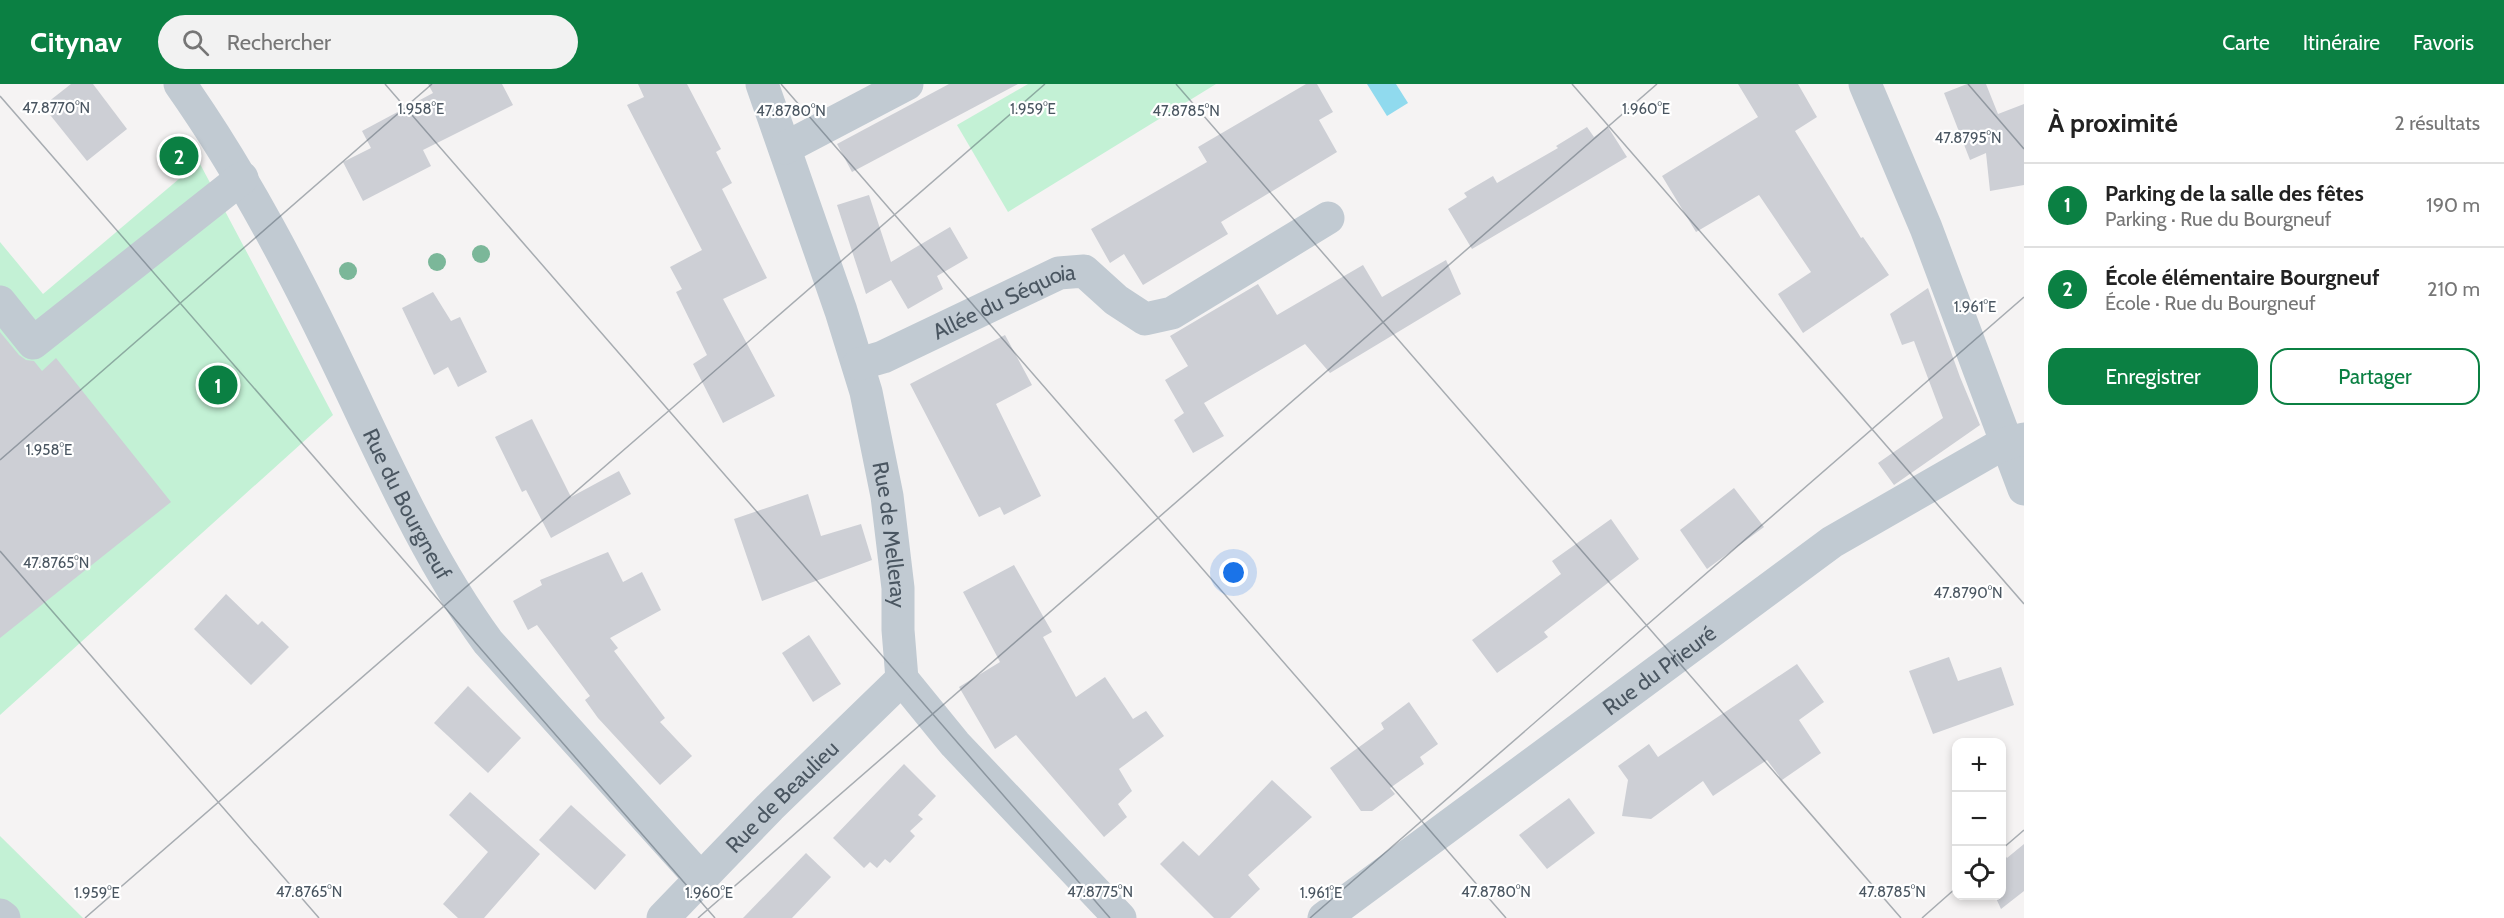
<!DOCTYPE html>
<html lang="fr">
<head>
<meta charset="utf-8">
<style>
  :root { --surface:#fff; --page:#f2f2f2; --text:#222; --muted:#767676; --line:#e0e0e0; --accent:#0b8043 }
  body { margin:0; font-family:Cabin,sans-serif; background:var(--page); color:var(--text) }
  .controls { position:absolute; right:18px; bottom:18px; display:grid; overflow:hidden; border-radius:12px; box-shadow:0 3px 9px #0003 }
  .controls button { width:54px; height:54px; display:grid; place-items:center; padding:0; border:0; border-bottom:2px solid var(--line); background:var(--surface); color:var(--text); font:30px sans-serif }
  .you { position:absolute; left:1234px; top:489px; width:21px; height:21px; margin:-15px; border:4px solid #fff; border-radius:50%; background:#1a73e8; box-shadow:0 0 0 9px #1a73e833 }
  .badge { display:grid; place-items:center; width:39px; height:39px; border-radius:50%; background:var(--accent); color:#fff; font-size:20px; font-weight:700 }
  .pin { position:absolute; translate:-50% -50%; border:3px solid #fff; box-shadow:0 2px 6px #0006 }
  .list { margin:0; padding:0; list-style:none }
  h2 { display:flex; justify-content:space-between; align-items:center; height:78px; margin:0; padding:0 24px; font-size:26px }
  h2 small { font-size:20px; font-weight:400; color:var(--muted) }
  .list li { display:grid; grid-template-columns:39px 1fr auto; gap:18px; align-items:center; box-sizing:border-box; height:84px; padding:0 24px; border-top:2px solid var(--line) }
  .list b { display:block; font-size:22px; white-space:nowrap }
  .list p { margin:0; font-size:20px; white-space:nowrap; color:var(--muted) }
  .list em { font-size:20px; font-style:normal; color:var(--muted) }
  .actions { display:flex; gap:12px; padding:18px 24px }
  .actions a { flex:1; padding:14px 0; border:2px solid var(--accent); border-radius:18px; text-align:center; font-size:21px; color:var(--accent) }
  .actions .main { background:var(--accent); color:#fff }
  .icon { flex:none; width:33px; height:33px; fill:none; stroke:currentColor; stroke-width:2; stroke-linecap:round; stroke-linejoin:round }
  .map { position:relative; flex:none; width:2024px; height:834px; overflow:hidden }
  header { display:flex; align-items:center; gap:36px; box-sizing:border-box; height:84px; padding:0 30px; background:var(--accent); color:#fff }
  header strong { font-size:28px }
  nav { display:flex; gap:33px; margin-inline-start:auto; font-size:21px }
  .search { width:420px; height:54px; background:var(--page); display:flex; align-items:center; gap:15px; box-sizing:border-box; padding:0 21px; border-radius:33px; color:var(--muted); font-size:22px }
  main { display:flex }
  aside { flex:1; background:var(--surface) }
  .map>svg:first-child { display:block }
  .green { fill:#c3f1d5 }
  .water { fill:#90daee }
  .building { fill:#cdcfd5 }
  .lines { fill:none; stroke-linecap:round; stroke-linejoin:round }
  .minor { stroke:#c1cad2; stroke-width:33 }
  .tree { fill:#7bb799 }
  .ticks { fill:none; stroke:#4a5661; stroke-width:1.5; stroke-opacity:0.45 }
  .labels { text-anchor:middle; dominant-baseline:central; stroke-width:4.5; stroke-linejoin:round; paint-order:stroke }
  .street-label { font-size:22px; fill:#4a5661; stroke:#fff }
  .ticks-label { font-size:15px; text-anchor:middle; fill:#4a5661; stroke:#fff; stroke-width:4.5; stroke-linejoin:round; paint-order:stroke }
</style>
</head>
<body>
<header>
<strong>Citynav</strong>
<div class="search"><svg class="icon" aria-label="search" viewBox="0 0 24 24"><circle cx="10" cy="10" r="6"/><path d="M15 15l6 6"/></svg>Rechercher</div>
<nav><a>Carte</a><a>Itinéraire</a><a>Favoris</a></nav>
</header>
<main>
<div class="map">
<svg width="2024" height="834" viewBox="0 0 2024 834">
  <rect width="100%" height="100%" fill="#f5f3f3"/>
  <g class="green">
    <path d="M 1028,0 L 1216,0 L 1008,128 L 957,41 Z"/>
    <path d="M 199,78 L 333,331 L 0,631 L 0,158 L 43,210 Z"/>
    <path d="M 0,752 L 83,834 L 0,834 Z"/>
  </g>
  <path class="water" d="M 1367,0 L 1396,0 L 1408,19 L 1387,32 Z"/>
  <g class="building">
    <path d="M 71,0 L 93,0 L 127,45 L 87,77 L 43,22 Z"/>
    <path d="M 428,0 L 502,0 L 513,21 L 423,66 L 431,82 L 363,117 L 343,78 L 371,64 L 362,47 L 433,9 Z"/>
    <path d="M 638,0 L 687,0 L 721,65 L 716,68 L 732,99 L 722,105 L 767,194 L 723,215 L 775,312 L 723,339 L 693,280 L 707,271 L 676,208 L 682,205 L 670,183 L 702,166 L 627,21 L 644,13 Z"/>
    <path d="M 949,0 L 1018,0 L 852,88 L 837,60 Z"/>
    <path d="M 1306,0 L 1317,0 L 1333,28 L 1319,36 L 1337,68 L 1221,138 L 1228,150 L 1143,201 L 1124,170 L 1110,179 L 1091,145 L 1207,78 L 1198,63 Z"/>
    <path d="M 1738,0 L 1798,0 L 1817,33 L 1795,47 L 1861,154 L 1863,153 L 1889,191 L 1803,249 L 1778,210 L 1811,188 L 1759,111 L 1696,148 L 1662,92 L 1758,33 Z"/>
    <path d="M 1967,0 L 1986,0 L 1998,30 L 2024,20 L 2024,101 L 1990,107 L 1986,69 L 1970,76 L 1944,9 Z"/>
    <path d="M 1587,43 L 1594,53 L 1608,43 L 1627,73 L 1472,165 L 1448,125 L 1467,113 L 1464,109 L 1493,92 L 1497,99 L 1558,64 L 1556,62 Z"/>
    <path d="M 869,111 L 891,178 L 950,143 L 968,174 L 937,192 L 943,205 L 908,225 L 891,196 L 866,210 L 837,121 Z"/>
    <path d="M 1446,176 L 1461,210 L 1330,289 L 1305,260 L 1204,319 L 1224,352 L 1193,369 L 1174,336 L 1184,329 L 1165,296 L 1188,282 L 1170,252 L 1258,200 L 1277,231 L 1363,181 L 1382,213 Z"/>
    <path d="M 1928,204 L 1960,293 L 1980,341 L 1894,401 L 1878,379 L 1943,334 L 1914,257 L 1902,261 L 1890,230 Z"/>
    <path d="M 433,208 L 451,237 L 460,233 L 487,288 L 458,303 L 448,283 L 434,291 L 402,224 Z"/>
    <path d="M 0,248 L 19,271 L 26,276 L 34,277 L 42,287 L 56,274 L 171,418 L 0,554 Z"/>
    <path d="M 1005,251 L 1032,301 L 996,320 L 1041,412 L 1004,431 L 1000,423 L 979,433 L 910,300 Z"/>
    <path d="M 532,335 L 571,413 L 619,387 L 631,410 L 551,454 L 526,406 L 522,408 L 495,353 Z"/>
    <path d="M 1734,404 L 1764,443 L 1707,485 L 1680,446 Z"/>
    <path d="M 808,410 L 821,452 L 861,440 L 872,476 L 762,517 L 734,435 Z"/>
    <path d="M 1611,435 L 1639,475 L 1544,548 L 1548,553 L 1497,589 L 1472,556 L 1561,490 L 1552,477 Z"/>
    <path d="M 608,468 L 623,498 L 642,488 L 661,526 L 610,554 L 618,564 L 614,567 L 665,634 L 660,638 L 692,672 L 660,701 L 598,634 L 585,616 L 590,612 L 537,541 L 528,546 L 513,517 L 542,501 L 540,496 Z"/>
    <path d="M 1014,481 L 1052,548 L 1043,553 L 1076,613 L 1105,593 L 1133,635 L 1146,627 L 1164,652 L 1119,685 L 1132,707 L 1118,720 L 1127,733 L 1104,753 L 1016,651 L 995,665 L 959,603 L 1000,578 L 963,508 Z"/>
    <path d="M 226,510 L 258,541 L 262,537 L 289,563 L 251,601 L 194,545 Z"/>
    <path d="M 809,551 L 841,600 L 813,618 L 782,569 Z"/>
    <path d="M 1949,573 L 1958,597 L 2001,583 L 2014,621 L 1933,650 L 1909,587 Z"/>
    <path d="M 1797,580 L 1824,618 L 1799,636 L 1821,669 L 1782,696 L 1767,676 L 1713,712 L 1703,697 L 1651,735 L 1622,732 L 1628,696 L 1618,682 L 1649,660 L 1658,673 Z"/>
    <path d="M 468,602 L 521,654 L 488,689 L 434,639 Z"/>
    <path d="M 1409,618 L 1438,660 L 1420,673 L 1424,680 L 1390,704 L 1395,710 L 1372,727 L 1361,727 L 1330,684 L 1384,645 L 1381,639 Z"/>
    <path d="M 904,680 L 936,712 L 918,731 L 923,735 L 910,747 L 915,752 L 890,779 L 885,775 L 877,784 L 870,778 L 864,784 L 833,754 Z"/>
    <path d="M 1272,696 L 1312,733 L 1248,791 L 1260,805 L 1230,834 L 1214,834 L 1160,780 L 1183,757 L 1199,772 Z"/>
    <path d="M 470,708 L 540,770 L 484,834 L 458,834 L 443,820 L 488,768 L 449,731 Z"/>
    <path d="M 1569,714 L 1595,749 L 1547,785 L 1519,751 Z"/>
    <path d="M 571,721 L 626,771 L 595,806 L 539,756 Z"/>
    <path d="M 2024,760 L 2024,807 L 2001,825 L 1995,812 L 2001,812 L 2001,766 L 2007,774 Z"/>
    <path d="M 806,769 L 831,793 L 792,834 L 743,834 Z"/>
  </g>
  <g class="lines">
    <g class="minor">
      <path id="s1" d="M 180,0 C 244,91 297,193 345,294 C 388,384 429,477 488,558 L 701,795"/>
      <path id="s2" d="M 762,0 L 841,227 L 866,308 L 887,412 L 898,504 L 898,546 L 902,595 L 955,660 L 1120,834"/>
      <path d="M 1865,0 L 1926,144 L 2024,405"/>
      <path d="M 785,64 L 907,0"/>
      <path d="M 0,218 L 33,259 L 242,94"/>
      <path id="s3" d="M 859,280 L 883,273 L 1059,189 L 1084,187 L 1116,216 L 1145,235 L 1172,229 L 1328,134"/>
      <path d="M 0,831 L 4,834"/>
      <path id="s4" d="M 663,834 L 770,723 L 902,595"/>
      <path id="s5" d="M 1324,834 L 1832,458 L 1994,365 L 2007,359 L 2024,355"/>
    </g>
  </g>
  <g class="tree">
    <circle cx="481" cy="170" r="9"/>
    <circle cx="437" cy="178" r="9"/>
    <circle cx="348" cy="187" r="9"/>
  </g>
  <path class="ticks" d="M 385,0 L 1110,834M 781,0 L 1506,834M 1176,0 L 1901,834M 1572,0 L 2024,520M 1968,0 L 2024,65M 0,12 L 715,834M 0,376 L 432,0M 0,467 L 319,834M 2002,765 L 2024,746M 85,834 L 1045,0M 698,834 L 1657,0M 1310,834 L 2024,213M 1922,834 L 1956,804"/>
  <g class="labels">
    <g class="street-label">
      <text stroke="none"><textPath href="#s3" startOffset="159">Allée du Séquoia</textPath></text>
      <text stroke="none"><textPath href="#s1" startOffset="478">Rue du Bourgneuf</textPath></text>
      <text stroke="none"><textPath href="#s2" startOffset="470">Rue de Melleray</textPath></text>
      <text stroke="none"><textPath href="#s5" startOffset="417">Rue du Prieuré</textPath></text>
      <text stroke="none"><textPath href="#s4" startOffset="170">Rue de Beaulieu</textPath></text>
    </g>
  </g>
  <g class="ticks-label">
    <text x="56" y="29">47.8770°N</text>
    <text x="421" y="30">1.958°E</text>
    <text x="1033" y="30">1.959°E</text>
    <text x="1646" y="30">1.960°E</text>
    <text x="791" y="32">47.8780°N</text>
    <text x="1186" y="32">47.8785°N</text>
    <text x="1968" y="59">47.8795°N</text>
    <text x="1975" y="228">1.961°E</text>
    <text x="49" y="371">1.958°E</text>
    <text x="56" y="484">47.8765°N</text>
    <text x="1968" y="514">47.8790°N</text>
    <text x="309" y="813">47.8765°N</text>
    <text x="1100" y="813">47.8775°N</text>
    <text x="1496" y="813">47.8780°N</text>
    <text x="1892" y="813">47.8785°N</text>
    <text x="97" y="814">1.959°E</text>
    <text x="709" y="814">1.960°E</text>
    <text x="1321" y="814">1.961°E</text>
  </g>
</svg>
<div class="controls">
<button>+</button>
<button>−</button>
<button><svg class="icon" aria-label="locate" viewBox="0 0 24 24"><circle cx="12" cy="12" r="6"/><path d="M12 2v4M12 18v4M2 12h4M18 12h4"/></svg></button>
</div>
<div class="you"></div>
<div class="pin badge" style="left:218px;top:301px">1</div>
<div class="pin badge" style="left:179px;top:72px">2</div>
</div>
<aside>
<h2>À proximité<small>2 résultats</small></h2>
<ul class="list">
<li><span class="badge">1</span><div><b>Parking de la salle des fêtes</b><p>Parking · Rue du Bourgneuf</p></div><em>190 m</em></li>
<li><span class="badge">2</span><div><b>École élémentaire Bourgneuf</b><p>École · Rue du Bourgneuf</p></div><em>210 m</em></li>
</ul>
<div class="actions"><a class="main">Enregistrer</a><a>Partager</a></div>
</aside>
</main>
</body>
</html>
